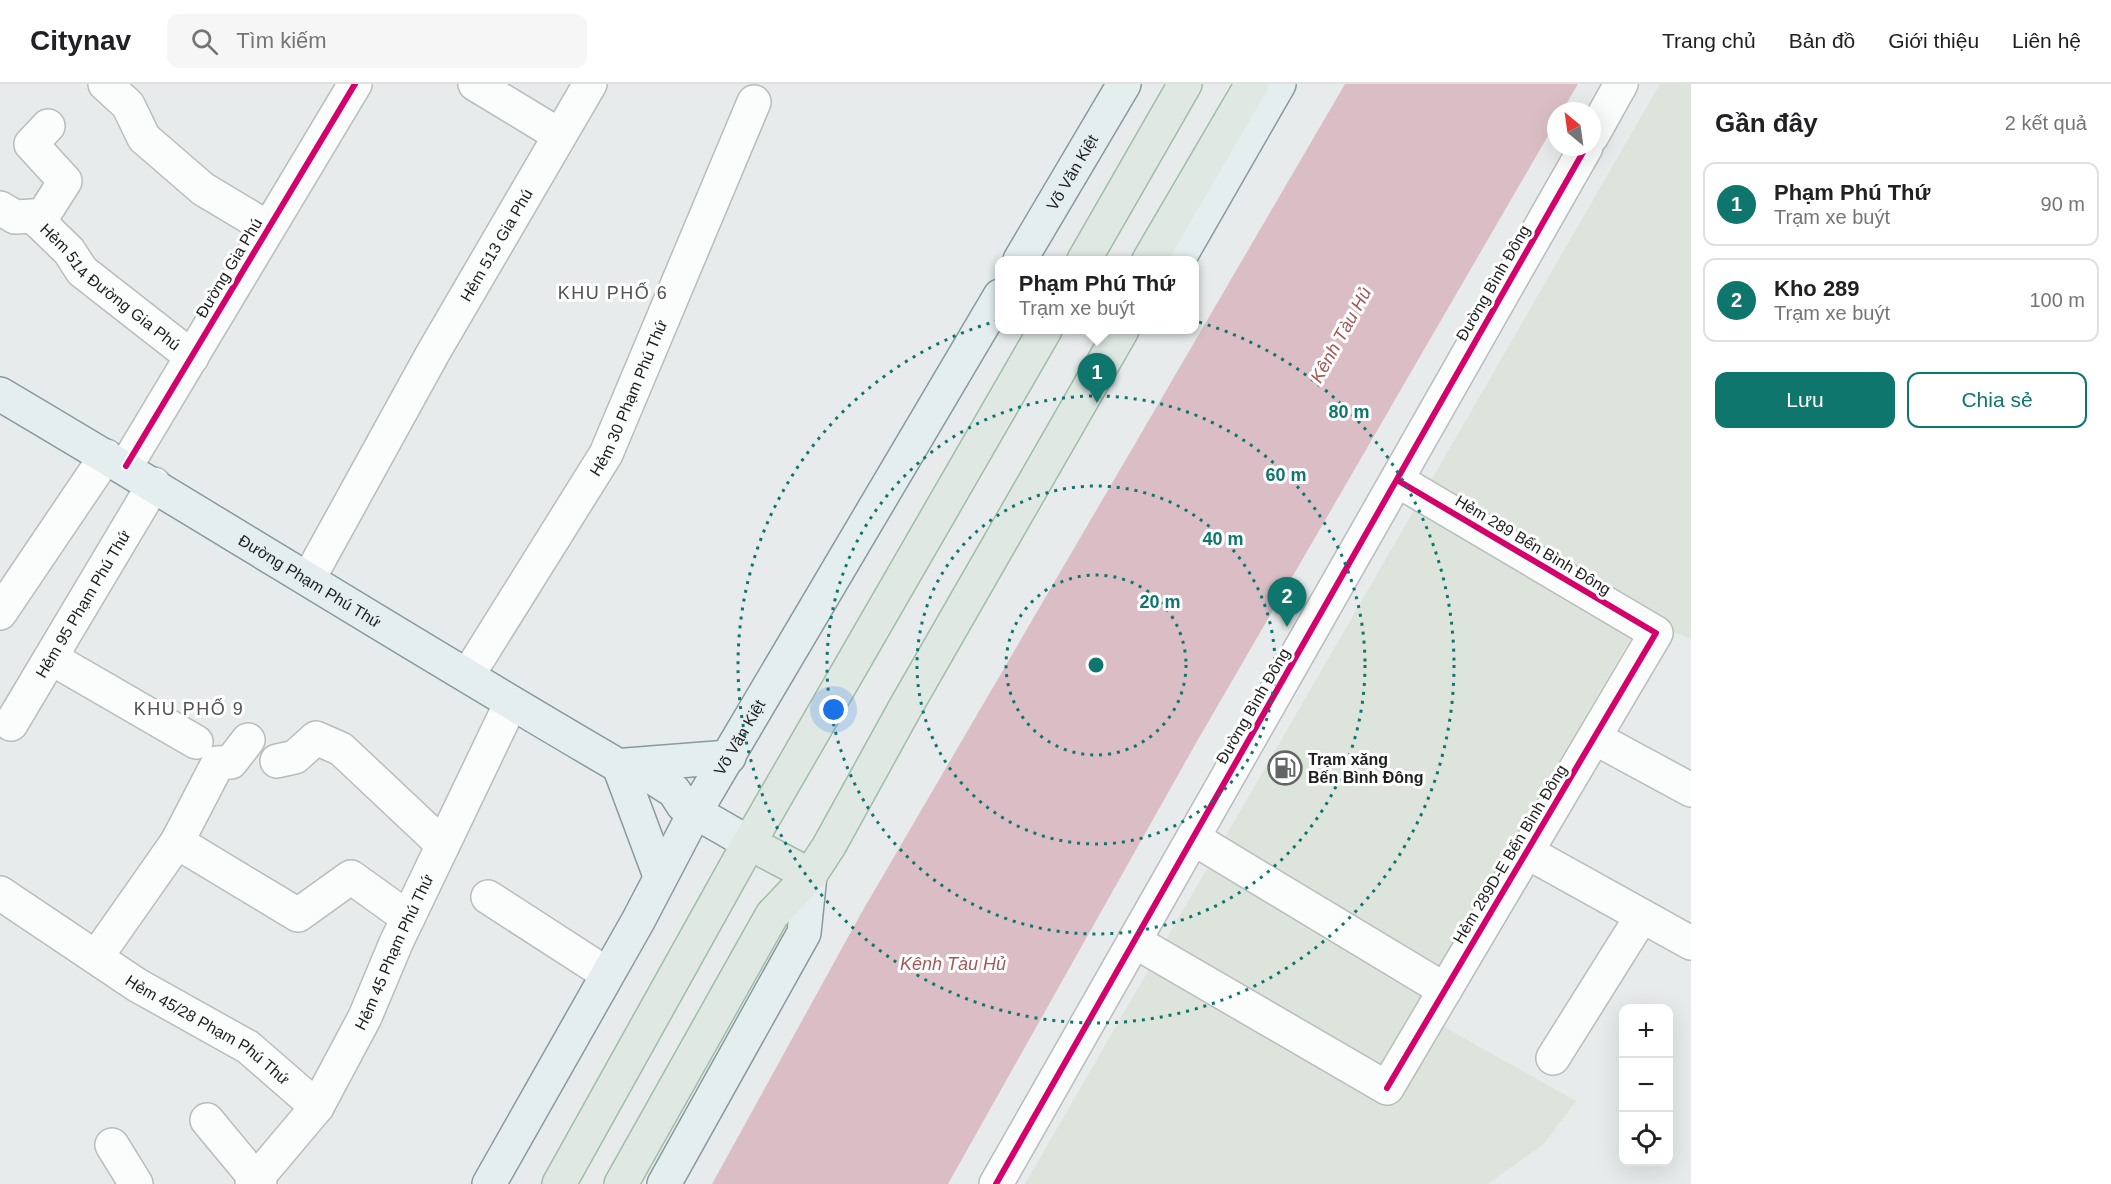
<!DOCTYPE html>
<html lang="vi">
<head>
<meta charset="utf-8">
<style>
  :root { --surface:#fff; --page:#f6f6f6; --text:#202124; --muted:#757577; --line:#e0e0e0; --accent:#0f766e }
  body { margin:0; font-family:Arial,sans-serif; background:var(--page); color:var(--text) }
  .controls { position:absolute; right:18px; bottom:18px; display:grid; overflow:hidden; border-radius:12px; box-shadow:0 6px 24px #0002 }
  .controls button { width:54px; height:54px; display:grid; place-items:center; padding:0; border:0; border-bottom:2px solid var(--line); background:var(--surface); color:var(--text); font:30px sans-serif }
  .compass { position:absolute; left:1547px; top:18px; width:54px; height:54px; border-radius:50%; background:var(--surface); box-shadow:0 6px 24px #0002; rotate:331deg }
  .you { position:absolute; left:834px; top:626px; width:21px; height:21px; margin:-15px; border:4px solid #fff; border-radius:50%; background:#1a73e8; box-shadow:0 0 0 9px #1a73e833 }
  .badge { display:grid; place-items:center; width:39px; height:39px; border-radius:50%; background:var(--accent); color:#fff; font-size:20px; font-weight:700 }
  .pin { position:absolute; translate:-50% -50px; filter:drop-shadow(0 2px 3px #0008) }
  .pin::after { content:''; position:absolute; top:32px; width:21px; height:18px; background:inherit; clip-path:polygon(0 0,100% 0,50% 100%) }
  .popup { position:absolute; left:995px; top:172px; width:204px; height:78px; box-sizing:border-box; display:grid; place-content:center; border-radius:12px; background:var(--surface); filter:drop-shadow(0 2px 4px #0005); font-size:20px; white-space:nowrap; color:var(--muted) }
  .popup b { font-size:22px; color:var(--text) }
  .popup::after { content:''; position:absolute; left:50%; top:100%; margin-left:-12px; border:12px solid transparent; border-top-color:var(--surface) }
  .list { margin:0; padding:0; list-style:none }
  h2 { display:flex; justify-content:space-between; align-items:center; height:78px; margin:0; padding:0 24px; font-size:26px }
  h2 small { font-size:20px; font-weight:400; color:var(--muted) }
  .list li { display:grid; grid-template-columns:39px 1fr auto; gap:18px; align-items:center; box-sizing:border-box; height:84px; margin:0 12px 12px; padding:0 12px; border:2px solid var(--line); border-radius:12px }
  .list b { display:block; font-size:22px; white-space:nowrap }
  .list p { margin:0; font-size:20px; white-space:nowrap; color:var(--muted) }
  .list em { font-size:20px; font-style:normal; color:var(--muted) }
  .actions { display:flex; gap:12px; padding:18px 24px }
  .actions a { flex:1; padding:14px 0; border:2px solid var(--accent); border-radius:12px; text-align:center; font-size:21px; color:var(--accent) }
  .actions .main { background:var(--accent); color:#fff }
  .icon { flex:none; width:33px; height:33px; fill:none; stroke:currentColor; stroke-width:2; stroke-linecap:round; stroke-linejoin:round }
  .map { position:relative; flex:none; width:1691px; height:1100px; overflow:hidden }
  header { display:flex; align-items:center; gap:36px; box-sizing:border-box; height:84px; padding:0 30px; background:var(--surface); border-bottom:2px solid var(--line) }
  header strong { font-size:28px }
  nav { display:flex; gap:33px; margin-inline-start:auto; font-size:21px }
  .search { width:420px; height:54px; background:var(--page); display:flex; align-items:center; gap:15px; box-sizing:border-box; padding:0 21px; border-radius:12px; color:var(--muted); font-size:22px }
  main { display:flex }
  aside { flex:1; background:var(--surface) }
  .map>svg:first-child { display:block }
  .industrial { fill:#dce4dc }
  .water { fill:#dbbec5 }
  .lines { fill:none; stroke-linecap:round; stroke-linejoin:round }
  .minor-casing { stroke:#babcbc; stroke-width:36 }
  .major-casing { stroke:#869a9f; stroke-width:36 }
  .highway-casing { stroke:#a0bda7; stroke-width:36 }
  .minor { stroke:#fbfcfc; stroke-width:33 }
  .major { stroke:#e5eeef; stroke-width:33 }
  .highway { stroke:#dfe8e3; stroke-width:33 }
  .cycleway-casing { stroke:#fff; stroke-width:10 }
  .cycleway { stroke:#d6006c; stroke-width:6 }
  .ring { fill:none; stroke:#0f766e; stroke-width:3; stroke-dasharray:3 6 }
  .labels { text-anchor:middle; dominant-baseline:central; stroke-width:6; stroke-linejoin:round; paint-order:stroke }
  .street-label { font-size:16px; fill:#1e1e1e; stroke:#fff }
  .poi-label { font-size:16px; font-weight:bold; fill:#1e1e1e; stroke:#fff; text-anchor:start }
  .neighbourhood-label { font-size:18px; letter-spacing:1.5px; fill:#515151; stroke:#fff }
  .water-label { font-size:18px; font-style:italic; fill:#a25855; stroke:#fff }
  .centre { fill:#0f766e; stroke:#fff; stroke-width:3 }
  .ring-label { font-size:18px; text-anchor:middle; font-weight:bold; fill:#0f766e; stroke:#fff; stroke-width:6; stroke-linejoin:round; paint-order:stroke }
</style>
</head>
<body>
<header>
<strong>Citynav</strong>
<div class="search"><svg class="icon" aria-label="search" viewBox="0 0 24 24"><circle cx="10" cy="10" r="6"/><path d="M15 15l6 6"/></svg>Tìm kiếm</div>
<nav><a>Trang chủ</a><a>Bản đồ</a><a>Giới thiệu</a><a>Liên hệ</a></nav>
</header>
<main>
<div class="map">
<svg width="1691" height="1100" viewBox="0 0 1691 1100">
  <rect width="100%" height="100%" fill="#e7ebeb"/>
  <path class="industrial" d="M 1660,0 L 1691,0 L 1691,555 L 1642,535 L 1414,926 L 1576,1017 L 1543,1061 L 1487,1100 L 1025,1100 Z"/>
  <path class="water" d="M 1345,0 L 1578,0 L 1562,27 L 1556,27 L 1556,38 L 1196,659 L 948,1100 L 712,1100 L 863,826 Z"/>
  <g class="lines">
    <defs>
      <g id="minor">
        <path d="M 105,0 L 128,21 L 144,54 L 203,105 L 268,144"/>
        <path d="M 475,0 L 559,51"/>
        <path d="M 1592,52 L 1621,0"/>
        <path id="s1" d="M 0,124 L 15,133 L 33,132 L 69,167 L 82,187 L 192,273"/>
        <path d="M 39,138 L 65,97 L 31,60 L 48,42"/>
        <path d="M 126,382 L 355,0"/>
        <path id="s2" d="M 309,494 L 433,269 L 590,0"/>
        <path d="M 0,529 L 106,372"/>
        <path d="M 51,574 L 196,658"/>
        <path id="s3" d="M 468,591 L 606,370 L 754,18"/>
        <path id="s4" d="M 11,640 L 154,400"/>
        <path d="M 1595,654 L 1691,706"/>
        <path d="M 277,677 L 295,673 L 316,654 L 341,665 L 443,761"/>
        <path d="M 1193,754 L 1445,906"/>
        <path d="M 177,758 L 298,831 L 351,793 L 408,834"/>
        <path d="M 1527,768 L 1691,859"/>
        <path id="s5" d="M 0,809 L 137,901 L 248,963 L 317,1023"/>
        <path d="M 488,813 L 607,890"/>
        <path d="M 1134,857 L 1387,1004 L 1656,549 L 1397,396"/>
        <path d="M 97,872 L 177,758 L 218,679 L 231,678 L 248,656"/>
        <path d="M 1553,974 L 1642,832"/>
        <path d="M 207,1036 L 260,1100"/>
        <path d="M 112,1061 L 136,1100"/>
        <path id="s6" d="M 252,1100 L 317,1023 L 365,933 L 396,859 L 511,619"/>
        <path d="M 996,1100 L 1586,63"/>
      </g>
      <g id="major">
        <path id="s7" d="M 1020,176 L 1124,0"/>
        <path d="M 1178,176 L 1279,0"/>
        <path id="s8" d="M 0,310 C 207,432 411,561 619,682 L 638,684 L 674,707 L 683,721 L 749,759"/>
        <path d="M 626,681 L 729,673"/>
        <path d="M 619,682 L 660,792"/>
        <path id="s9" d="M 489,1100 L 638,837 L 695,728 L 1000,212"/>
        <path d="M 664,1100 L 804,849 L 810,791"/>
      </g>
      <g id="highway">
        <path d="M 1084,176 L 1185,0"/>
        <path d="M 1149,176 L 1252,0"/>
        <path d="M 749,759 L 810,791"/>
        <path d="M 559,1100 L 749,759 L 1045,246"/>
        <path d="M 621,1100 L 772,831 L 810,791 L 829,762 L 905,624 L 1122,246"/>
      </g>
    </defs>
    <use href="#minor" class="minor-casing"/>
    <use href="#major" class="major-casing"/>
    <use href="#highway" class="highway-casing"/>
    <use href="#minor" class="minor"/>
    <use href="#major" class="major"/>
    <use href="#highway" class="highway"/>
    <defs>
      <g id="cycleway">
        <path d="M 126,382 L 355,0"/>
        <path d="M 1387,1004 L 1656,549 L 1397,396"/>
        <path d="M 996,1100 L 1586,63"/>
      </g>
    </defs>
    <use href="#cycleway" class="cycleway-casing"/>
    <use href="#cycleway" class="cycleway"/>
  </g>
  <g class="ring">
    <circle cx="1096" cy="581" r="90"/>
    <circle cx="1096" cy="581" r="179"/>
    <circle cx="1096" cy="581" r="269"/>
    <circle cx="1096" cy="581" r="358"/>
  </g>
  <defs>
    <symbol id="fuel-ring" viewBox="-11 -11 22 22"><circle r="9.5" fill="#fff" stroke="#646666" stroke-width="1.5"/><path d="M-5.5-6h7V0h2V4h1.3V-2.5L3-4.5l.8-.8L6-3V5H2.5V1h-1V6h-7ZM-4.2-4.7v3.2H.2V-4.7Z" fill="#646666"/></symbol>
  </defs>
  <g fill-rule="evenodd">
    <use href="#fuel-ring" x="1266" y="665" width="38" height="38"/>
  </g>
  <g class="labels">
    <g class="street-label">
      <text stroke="none"><textPath href="#s7" startOffset="102">Võ Văn Kiệt</textPath></text>
      <text stroke="none"><textPath href="#s2" startOffset="382">Hẻm 513 Gia Phú</textPath></text>
      <text transform="translate(229 184) rotate(-59)">Đường Gia Phú</text>
      <text transform="translate(1493 199) rotate(-60)">Đường Bình Đông</text>
      <text stroke="none"><textPath href="#s1" startOffset="141">Hẻm 514 Đường Gia Phú</textPath></text>
      <text stroke="none"><textPath href="#s3" startOffset="321">Hẻm 30 Phạm Phú Thứ</textPath></text>
      <text transform="translate(1533 461) rotate(31)">Hẻm 289 Bến Bình Đông</text>
      <text stroke="none"><textPath href="#s8" startOffset="362">Đường Phạm Phú Thứ</textPath></text>
      <text stroke="none"><textPath href="#s4" startOffset="140">Hẻm 95 Phạm Phú Thứ</textPath></text>
      <text transform="translate(1253 622) rotate(-60)">Đường Bình Đông</text>
      <text stroke="none"><textPath href="#s9" startOffset="512">Võ Văn Kiệt</textPath></text>
      <text transform="translate(1510 770) rotate(-59)">Hẻm 289D-E Bến Bình Đông</text>
      <text stroke="none"><textPath href="#s6" startOffset="274">Hẻm 45 Phạm Phú Thứ</textPath></text>
      <text stroke="none"><textPath href="#s5" startOffset="249">Hẻm 45/28 Phạm Phú Thứ</textPath></text>
    </g>
    <g class="poi-label">
      <text x="1308" y="675">Trạm xăng<tspan x="1308" dy="18">Bến Bình Đông</tspan></text>
    </g>
    <g class="neighbourhood-label">
      <text x="613" y="209">KHU PHỐ 6</text>
      <text x="189" y="625">KHU PHỐ 9</text>
    </g>
    <g class="water-label">
      <text transform="translate(1341 251) rotate(-61)">Kênh Tàu Hủ</text>
      <text x="953" y="880">Kênh Tàu Hủ</text>
    </g>
  </g>
  <circle cx="1096" cy="581" r="9" class="centre"/>
  <g class="ring-label">
    <text x="1349" y="334">80 m</text>
    <text x="1286" y="397">60 m</text>
    <text x="1223" y="461">40 m</text>
    <text x="1160" y="524">20 m</text>
  </g>
</svg>
<div class="controls">
<button>+</button>
<button>−</button>
<button><svg class="icon" aria-label="locate" viewBox="0 0 24 24"><circle cx="12" cy="12" r="6"/><path d="M12 2v4M12 18v4M2 12h4M18 12h4"/></svg></button>
</div>
<svg class="compass" viewBox="-18 -18 36 36"><path d="M0-13l5 13h-10z" fill="#e53935"/><path d="M0 13l5-13h-10z" fill="#757577"/></svg>
<div class="you"></div>
<div class="pin badge" style="left:1097px;top:319px">1</div>
<div class="popup"><b>Phạm Phú Thứ</b>Trạm xe buýt</div>
<div class="pin badge" style="left:1287px;top:543px">2</div>
</div>
<aside>
<h2>Gần đây<small>2 kết quả</small></h2>
<ul class="list">
<li><span class="badge">1</span><div><b>Phạm Phú Thứ</b><p>Trạm xe buýt</p></div><em>90 m</em></li>
<li><span class="badge">2</span><div><b>Kho 289</b><p>Trạm xe buýt</p></div><em>100 m</em></li>
</ul>
<div class="actions"><a class="main">Lưu</a><a>Chia sẻ</a></div>
</aside>
</main>
</body>
</html>
